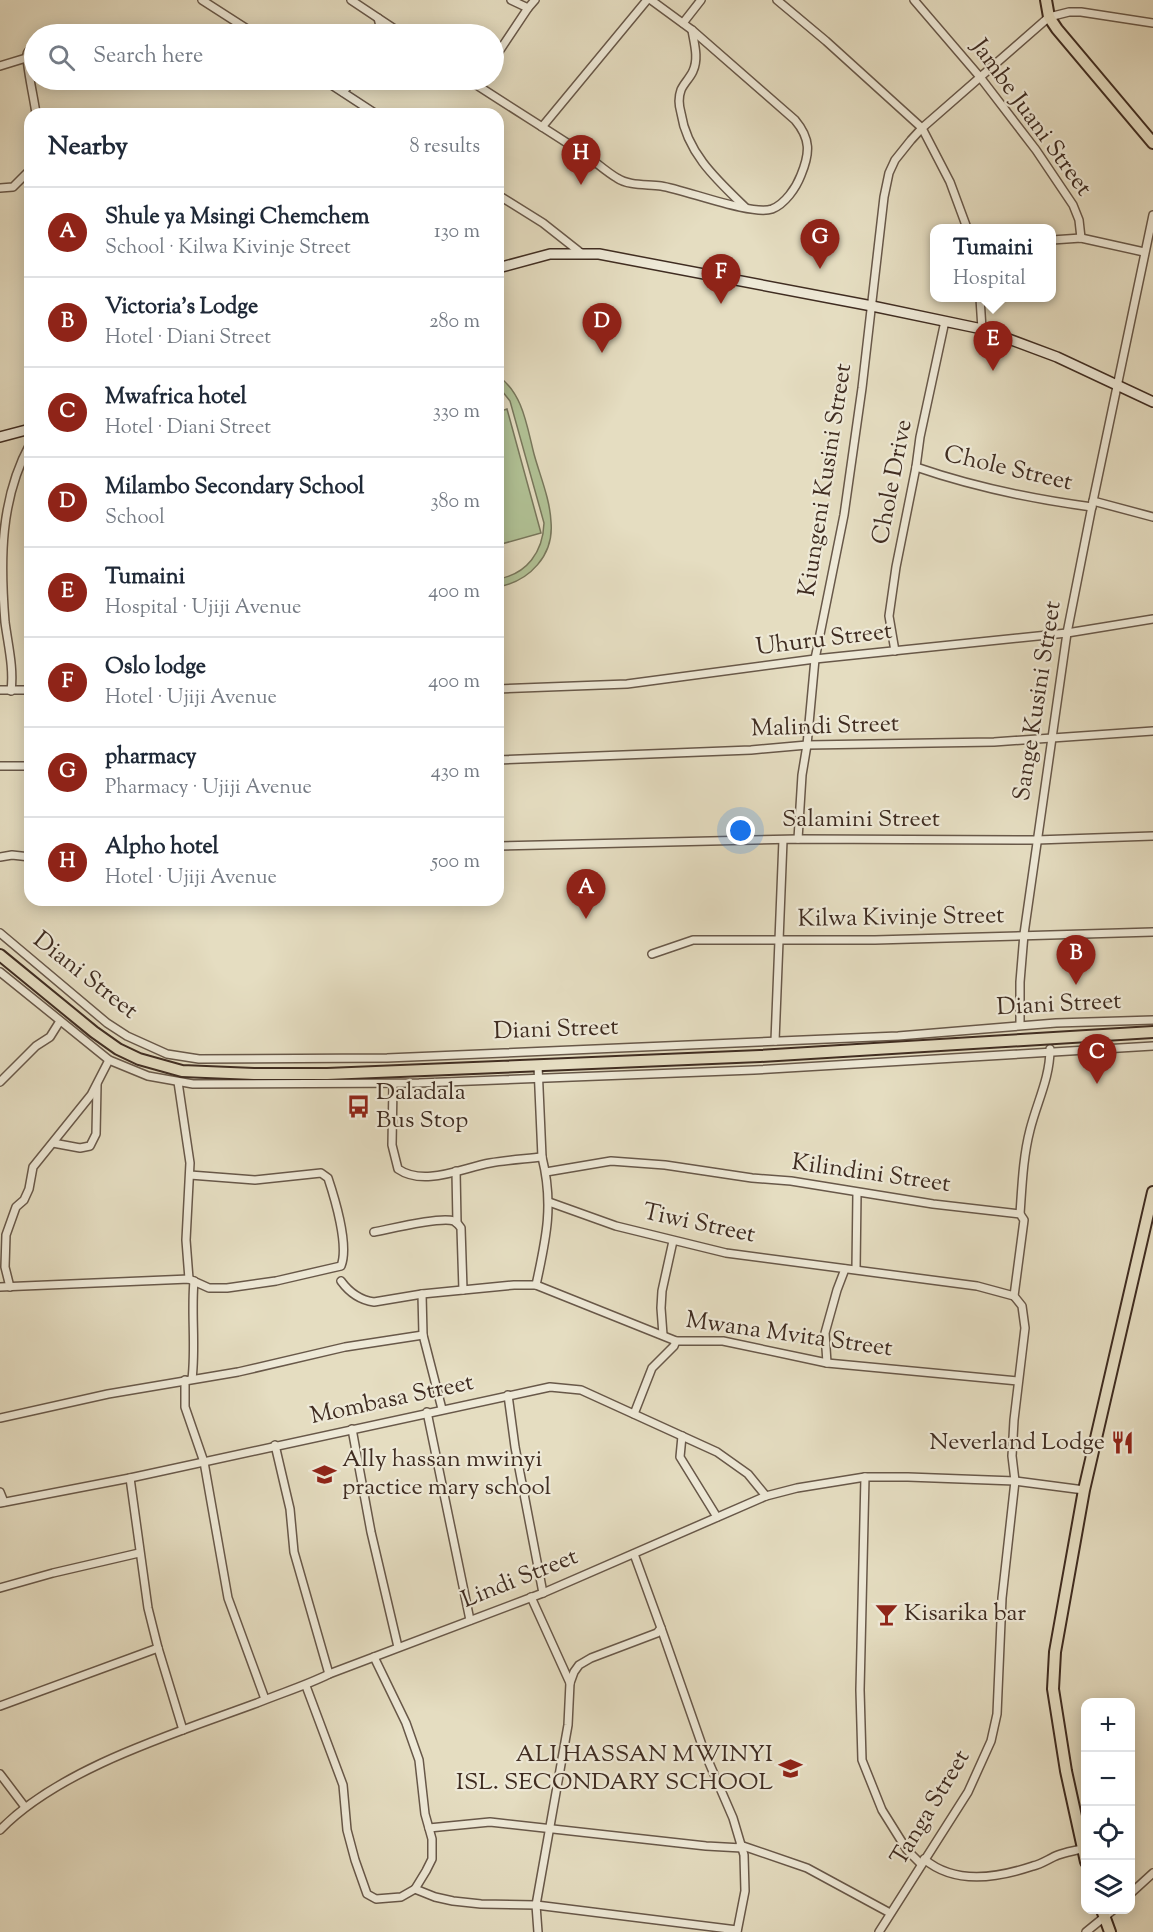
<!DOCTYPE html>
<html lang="en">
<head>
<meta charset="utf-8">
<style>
  :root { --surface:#fff; --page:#f2f2f3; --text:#1f2937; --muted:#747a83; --line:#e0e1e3; --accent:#8f2418 }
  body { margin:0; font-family:"Sorts Mill Goudy",serif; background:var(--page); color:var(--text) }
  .controls { position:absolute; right:18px; bottom:18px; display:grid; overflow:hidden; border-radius:12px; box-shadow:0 3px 15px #0003 }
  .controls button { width:54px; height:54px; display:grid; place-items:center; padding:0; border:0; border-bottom:2px solid var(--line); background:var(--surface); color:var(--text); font:30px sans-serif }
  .you { position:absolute; left:741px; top:831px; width:21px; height:21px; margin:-15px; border:4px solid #fff; border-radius:50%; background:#1a73e8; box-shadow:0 0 0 9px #1a73e833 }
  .badge { display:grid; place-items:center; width:39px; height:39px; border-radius:50%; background:var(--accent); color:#fff; font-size:20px; font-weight:700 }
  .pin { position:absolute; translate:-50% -50px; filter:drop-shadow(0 2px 3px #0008) }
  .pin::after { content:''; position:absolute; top:32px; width:21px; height:18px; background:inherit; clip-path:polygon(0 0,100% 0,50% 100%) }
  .popup { position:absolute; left:930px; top:224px; width:126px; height:78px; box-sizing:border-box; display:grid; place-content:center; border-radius:12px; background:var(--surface); filter:drop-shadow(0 2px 4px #0005); font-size:20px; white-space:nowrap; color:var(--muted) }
  .popup b { font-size:22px; color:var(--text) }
  .popup::after { content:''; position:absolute; left:50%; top:100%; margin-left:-12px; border:12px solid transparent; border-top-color:var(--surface) }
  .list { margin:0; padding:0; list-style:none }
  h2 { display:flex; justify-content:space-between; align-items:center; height:78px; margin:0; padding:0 24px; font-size:26px }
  h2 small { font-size:20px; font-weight:400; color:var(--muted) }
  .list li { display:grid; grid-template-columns:39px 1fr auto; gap:18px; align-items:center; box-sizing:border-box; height:90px; padding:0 24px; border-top:2px solid var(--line) }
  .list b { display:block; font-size:22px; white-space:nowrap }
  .list p { margin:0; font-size:20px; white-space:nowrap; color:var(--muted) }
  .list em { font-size:20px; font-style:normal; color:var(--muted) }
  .icon { flex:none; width:33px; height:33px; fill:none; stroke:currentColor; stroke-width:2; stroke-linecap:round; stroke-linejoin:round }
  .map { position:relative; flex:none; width:1153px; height:1932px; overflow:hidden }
  .search { position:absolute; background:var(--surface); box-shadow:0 3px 15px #0003; left:24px; top:24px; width:480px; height:66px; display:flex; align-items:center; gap:15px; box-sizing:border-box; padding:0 21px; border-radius:33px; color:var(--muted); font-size:22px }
  .panel { position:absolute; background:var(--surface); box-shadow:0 3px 15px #0003; left:24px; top:108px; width:480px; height:798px; border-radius:18px }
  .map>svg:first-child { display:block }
  .garden { fill:#b1c296; stroke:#78775c; stroke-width:1.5 }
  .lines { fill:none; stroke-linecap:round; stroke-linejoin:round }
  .minor-casing { stroke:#685849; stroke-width:10 }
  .secondary-casing { stroke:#3f2c21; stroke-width:12 }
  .primary-casing { stroke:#3f2c21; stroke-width:14 }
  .minor { stroke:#eee9d7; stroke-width:7 }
  .secondary { stroke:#eee9d7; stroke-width:9 }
  .primary { stroke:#e5ddc1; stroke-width:10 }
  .labels { text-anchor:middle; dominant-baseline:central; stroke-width:4.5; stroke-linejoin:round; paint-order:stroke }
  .street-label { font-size:24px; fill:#3f2c21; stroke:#eee9d7 }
  .poi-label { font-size:24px; fill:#3f2c21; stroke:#eee9d7; text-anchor:start }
</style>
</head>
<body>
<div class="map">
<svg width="1153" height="1932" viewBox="0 0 1153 1932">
  <rect width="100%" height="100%" fill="#e5ddc1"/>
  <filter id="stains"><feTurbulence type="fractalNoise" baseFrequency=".00333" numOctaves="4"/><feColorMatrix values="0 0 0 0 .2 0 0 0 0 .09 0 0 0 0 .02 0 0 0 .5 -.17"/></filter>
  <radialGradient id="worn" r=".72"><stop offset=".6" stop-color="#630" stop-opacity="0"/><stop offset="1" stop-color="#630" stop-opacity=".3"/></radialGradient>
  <g class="garden">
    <path d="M 498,376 C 523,393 527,427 534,454 C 540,476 550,499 551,522 C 554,555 530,581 498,587 L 498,579 C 527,574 543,552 544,523 L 510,401 L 498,386 Z"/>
    <path d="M 507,409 L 541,533 L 498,545 L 498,412 Z"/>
  </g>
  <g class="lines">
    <defs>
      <g id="minor">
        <path d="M 202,0 L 255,34"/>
        <path d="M 351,0 L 402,34"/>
        <path d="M 511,0 L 528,8 L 535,0"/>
        <path d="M 777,0 L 826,41 L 922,128 L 950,182 L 967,228"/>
        <path d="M 914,0 L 980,77 L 1036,150 L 1073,205 L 1079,220 L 1081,238"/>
        <path d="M 378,18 L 382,34"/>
        <path d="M 683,23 L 701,0"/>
        <path d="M 692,30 C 694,43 699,58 693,71 C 690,78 684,83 681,90 C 678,98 679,106 681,113 C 687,153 717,180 745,207"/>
        <path d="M 34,48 C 31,50 28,50 27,54 C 25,59 35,103 36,114"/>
        <path d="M 494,59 L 528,8"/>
        <path d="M 0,66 L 26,58"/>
        <path d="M 162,80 L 168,81 L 190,80"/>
        <path d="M 324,80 L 376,114"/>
        <path d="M 469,80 C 507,105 546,129 584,154 C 595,161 605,171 617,178 C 629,186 647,184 661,186 C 686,190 752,216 772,209 C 785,204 796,188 801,175 C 810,153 811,139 795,120 L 692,30 L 651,0"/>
        <path d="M 343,92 L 353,80"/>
        <path d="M 542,127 L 647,0"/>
        <path d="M 0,188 L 13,187 L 30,170"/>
        <path d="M 498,195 L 543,223 L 581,253"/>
        <path d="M 1052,240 L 1081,238 L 1144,252"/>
        <path d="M 980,298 L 982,329"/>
        <path d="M 916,467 C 974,487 1032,499 1092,507"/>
        <path d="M 1093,501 L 1153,517"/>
        <path d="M 895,651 L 889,616 L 896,567 L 916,467 L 920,437 L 945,321"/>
        <path d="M 498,689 L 627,684 L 815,659 L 1067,633 L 1153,619"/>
        <path d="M 0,690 L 30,690"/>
        <path d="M 11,691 C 14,668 8,645 5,622 C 0,560 0,499 30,444"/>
        <path d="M 498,760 L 751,750 L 807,745 L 994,742 L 1153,731"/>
        <path d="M 0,766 L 30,766"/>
        <path d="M 798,839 L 802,775 L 807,745 L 815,659 L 844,515 L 862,388 L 884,197 L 889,173 L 895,160 L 911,140 L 922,128 L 1049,17 L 1069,12 L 1081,12 L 1153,23"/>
        <path d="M 498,846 L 798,839 L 1036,840 L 1153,836"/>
        <path d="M 0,857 L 12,855 L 30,857"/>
        <path d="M 0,933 L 107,1023 L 127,1036 L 167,1054 L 199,1059 L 387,1058 L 898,1036 L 1056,1023 L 1153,1020"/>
        <path d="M 652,954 L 693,940 L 875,940 L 1153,932"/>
        <path d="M 0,972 L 109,1060 L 148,1076 L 193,1084 L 419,1083 L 754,1070 L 1153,1046"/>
        <path d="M 1020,1025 L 1020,982 L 1024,934 L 1067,633 L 1093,501 L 1153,215"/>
        <path d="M 775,1041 L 783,840"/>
        <path d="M 0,1082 L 36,1046 L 50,1037 L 60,1021"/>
        <path d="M 178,1082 L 190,1163 L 186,1240 L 189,1279"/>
        <path d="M 393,1084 L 392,1145 L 398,1169 C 424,1187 462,1168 490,1163 C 507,1160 525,1159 542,1157"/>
        <path d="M 53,1143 L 80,1148 L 90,1146 L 96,1134 L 97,1085"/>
        <path d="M 456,1171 L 457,1223"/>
        <path d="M 546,1172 L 611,1161 L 665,1165 L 752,1178 L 791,1181 L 933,1204 L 1020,1214 L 1024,1220 L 1014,1296 L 1022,1306 L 1025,1328 L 1014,1420 L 1012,1456 L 1015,1481 L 1002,1598 L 997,1714 L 991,1741 L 968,1792 L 879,1932"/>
        <path d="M 549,1202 L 616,1226 L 726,1253 L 977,1286 L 1014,1296"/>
        <path d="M 1020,1214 C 1022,1186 1023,1157 1030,1130 C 1037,1102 1050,1078 1050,1049"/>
        <path d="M 374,1232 C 390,1229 441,1216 454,1221 C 457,1223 459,1225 461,1228 L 463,1290"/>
        <path d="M 856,1269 L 857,1193"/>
        <path d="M 341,1281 C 349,1292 359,1300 374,1302 L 422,1294 L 514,1285 L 536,1285 L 676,1341 L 723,1341 L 827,1363 L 1018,1381"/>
        <path d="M 536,1285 C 546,1239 554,1205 542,1157 L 538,1066"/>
        <path d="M 0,1287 L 189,1279 L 209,1288 L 227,1288 L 276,1281 L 341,1266 C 349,1246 335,1199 328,1178 L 321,1173 L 255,1180 L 190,1175"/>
        <path d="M 10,1287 L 5,1267 L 6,1235 L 16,1207 L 24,1200 L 29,1189 L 33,1167 L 91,1095 L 109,1060"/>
        <path d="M 422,1294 L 423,1335 L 442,1409"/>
        <path d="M 663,1335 L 661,1308 L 662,1291 L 673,1241"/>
        <path d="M 827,1363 L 825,1333 L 837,1290 L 845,1269"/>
        <path d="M 192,1379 C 196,1346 191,1314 194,1281"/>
        <path d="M 185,1380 L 185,1407 L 204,1462 L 228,1598 L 265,1699"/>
        <path d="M 508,1395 L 515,1447 L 543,1593"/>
        <path d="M 427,1412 L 470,1620"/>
        <path d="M 634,1414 L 652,1368 L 674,1346 L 676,1341"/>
        <path d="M 0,1418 L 108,1394 L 238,1372 L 345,1347 L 423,1335"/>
        <path d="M 352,1429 L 371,1532 L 398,1647"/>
        <path d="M 682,1436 L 680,1457 L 717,1517"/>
        <path d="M 275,1445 L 290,1509 L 294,1552 L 329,1674"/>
        <path d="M 865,1477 L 860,1690 L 862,1760 L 882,1810 L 907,1850 L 921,1864"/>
        <path d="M 130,1478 L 148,1608 L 158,1648 L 183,1730"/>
        <path d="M 0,1492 L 4,1502"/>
        <path d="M 0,1503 L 130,1478 L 550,1387 L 581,1390 L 717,1452 L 748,1474 L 766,1496"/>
        <path d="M 0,1588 L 53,1573 L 139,1553"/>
        <path d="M 531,1597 L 570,1683"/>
        <path d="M 661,1628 L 704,1751 L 733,1818 L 744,1855 L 745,1891 L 737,1932"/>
        <path d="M 306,1686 L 343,1785 L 347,1830 L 355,1860 L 367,1894 L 376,1899 L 401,1897 L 415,1889 L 426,1871 L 432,1859 L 432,1839 L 425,1814 L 419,1760 L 413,1743 L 406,1723 L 374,1657"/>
        <path d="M 0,1706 L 158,1648"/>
        <path d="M 0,1774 L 25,1807"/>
        <path d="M 429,1828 L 490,1822 L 706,1846 L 742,1848"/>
        <path d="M 0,1830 C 60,1768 176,1733 257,1703 C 281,1693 305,1686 329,1674 L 543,1593 L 766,1496 L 797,1488 L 865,1477 L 908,1477 L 1015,1481 L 1084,1490"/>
        <path d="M 740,1845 L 807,1868 L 890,1913"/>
        <path d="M 924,1859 C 955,1885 997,1878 1033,1866 C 1042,1864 1050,1858 1058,1855 C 1066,1852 1074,1851 1081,1849"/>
        <path d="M 415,1889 L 435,1897 L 453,1901 L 481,1904 L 536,1905 L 737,1930"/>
        <path d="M 1130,1894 L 1153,1873"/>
        <path d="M 538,1932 L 536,1905 L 568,1725 L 570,1683 L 574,1672 L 579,1665 L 591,1658 L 657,1633 L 661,1628 L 634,1554"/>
        <path d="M 1086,1932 L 1113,1910"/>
      </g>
      <g id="secondary">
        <path d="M 498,268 L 550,254 L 599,254 L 872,306 L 982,329 L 1057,357 L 1153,402"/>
        <path d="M 0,437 L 30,429"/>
      </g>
      <g id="primary">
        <path d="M 1046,0 L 1049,17 L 1057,29 L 1153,143"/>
        <path d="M 0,955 L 94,1032 L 118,1049 L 139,1059 L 182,1071 L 254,1074 L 327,1074 L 760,1056 L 1153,1032"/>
        <path d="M 1086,1862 L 1066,1771 L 1053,1689 L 1055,1652 L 1084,1490 L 1153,1192"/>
        <path d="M 1102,1910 L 1110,1932"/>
      </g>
    </defs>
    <use href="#minor" class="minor-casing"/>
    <use href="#secondary" class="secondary-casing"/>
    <use href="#primary" class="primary-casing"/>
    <use href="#minor" class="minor"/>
    <use href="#secondary" class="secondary"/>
    <use href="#primary" class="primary"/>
  </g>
  <defs>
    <symbol id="bus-bare" viewBox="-9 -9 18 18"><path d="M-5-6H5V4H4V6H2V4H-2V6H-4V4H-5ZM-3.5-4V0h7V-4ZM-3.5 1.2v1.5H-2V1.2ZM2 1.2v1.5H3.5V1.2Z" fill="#8f2418" stroke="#eee9d7" stroke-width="2.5" paint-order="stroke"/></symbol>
    <symbol id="restaurant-bare" viewBox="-9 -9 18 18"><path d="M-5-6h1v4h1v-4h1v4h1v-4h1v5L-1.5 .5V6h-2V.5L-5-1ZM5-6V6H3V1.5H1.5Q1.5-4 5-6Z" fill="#8f2418" stroke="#eee9d7" stroke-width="2.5" paint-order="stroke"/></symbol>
    <symbol id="school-bare" viewBox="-9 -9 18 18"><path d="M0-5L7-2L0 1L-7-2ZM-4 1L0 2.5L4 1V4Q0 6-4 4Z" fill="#8f2418" stroke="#eee9d7" stroke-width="2.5" paint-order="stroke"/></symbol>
    <symbol id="bar-bare" viewBox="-9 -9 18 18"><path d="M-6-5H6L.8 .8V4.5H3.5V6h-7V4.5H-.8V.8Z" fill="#8f2418" stroke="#eee9d7" stroke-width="2.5" paint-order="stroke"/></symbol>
  </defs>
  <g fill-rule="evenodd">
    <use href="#bus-bare" x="342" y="1090" width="33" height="33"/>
    <use href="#restaurant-bare" x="1106" y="1426" width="33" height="33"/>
    <use href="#school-bare" x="308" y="1458" width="33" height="33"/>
    <use href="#bar-bare" x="870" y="1598" width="33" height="33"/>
    <use href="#school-bare" x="774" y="1752" width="33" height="33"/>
  </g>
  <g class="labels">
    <g class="street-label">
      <text transform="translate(1031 118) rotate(54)">Jambe Juani Street</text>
      <text transform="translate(1008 469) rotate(13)">Chole Street</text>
      <text transform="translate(826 480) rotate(-81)">Kiungeni Kusini Street</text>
      <text transform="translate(893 482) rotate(-79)">Chole Drive</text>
      <text transform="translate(824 640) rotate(-7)">Uhuru Street</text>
      <text transform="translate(1038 701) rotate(-81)">Sange Kusini Street</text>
      <text transform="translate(825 727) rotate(-2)">Malindi Street</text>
      <text x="861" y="820">Salamini Street</text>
      <text transform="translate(901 918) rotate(-1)">Kilwa Kivinje Street</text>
      <text transform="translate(85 976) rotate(38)">Diani Street</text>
      <text transform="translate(1059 1005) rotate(-3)">Diani Street</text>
      <text transform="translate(556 1030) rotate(-2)">Diani Street</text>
      <text transform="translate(871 1174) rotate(8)">Kilindini Street</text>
      <text transform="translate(699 1224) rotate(12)">Tiwi Street</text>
      <text transform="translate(789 1335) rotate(8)">Mwana Mvita Street</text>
      <text transform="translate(392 1400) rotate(-12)">Mombasa Street</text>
      <text transform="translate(520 1579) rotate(-22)">Lindi Street</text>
      <text transform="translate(931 1808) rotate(-59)">Tanga Street</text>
    </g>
    <g class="poi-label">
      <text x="376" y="1093">Daladala<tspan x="376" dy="28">Bus Stop</tspan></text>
      <text x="1105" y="1443" text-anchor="end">Neverland Lodge</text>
      <text x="342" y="1460">Ally hassan mwinyi<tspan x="342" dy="28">practice mary school</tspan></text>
      <text x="904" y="1614">Kisarika bar</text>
      <text x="773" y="1755" text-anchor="end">ALI HASSAN MWINYI<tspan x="773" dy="28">ISL. SECONDARY SCHOOL</tspan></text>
    </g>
  </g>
  <rect width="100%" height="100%" filter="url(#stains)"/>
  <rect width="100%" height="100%" fill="url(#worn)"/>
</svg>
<div class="controls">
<button>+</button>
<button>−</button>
<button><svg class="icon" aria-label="locate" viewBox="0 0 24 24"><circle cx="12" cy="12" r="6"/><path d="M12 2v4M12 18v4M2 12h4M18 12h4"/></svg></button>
<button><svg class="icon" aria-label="layers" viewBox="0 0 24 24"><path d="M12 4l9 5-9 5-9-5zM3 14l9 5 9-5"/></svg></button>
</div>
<div class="you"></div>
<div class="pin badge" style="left:586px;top:919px">A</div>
<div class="pin badge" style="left:1076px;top:985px">B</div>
<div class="pin badge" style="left:1097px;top:1084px">C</div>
<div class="pin badge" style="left:602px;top:353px">D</div>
<div class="pin badge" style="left:993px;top:371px">E</div>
<div class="popup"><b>Tumaini</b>Hospital</div>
<div class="pin badge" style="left:721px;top:304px">F</div>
<div class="pin badge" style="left:820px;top:269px">G</div>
<div class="pin badge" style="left:581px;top:185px">H</div>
<div class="search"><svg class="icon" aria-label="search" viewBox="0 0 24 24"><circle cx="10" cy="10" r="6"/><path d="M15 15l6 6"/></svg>Search here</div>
<section class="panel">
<h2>Nearby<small>8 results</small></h2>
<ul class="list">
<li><span class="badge">A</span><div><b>Shule ya Msingi Chemchem</b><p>School · Kilwa Kivinje Street</p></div><em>130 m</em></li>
<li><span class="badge">B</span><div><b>Victoria's Lodge</b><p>Hotel · Diani Street</p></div><em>280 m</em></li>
<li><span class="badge">C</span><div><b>Mwafrica hotel</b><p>Hotel · Diani Street</p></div><em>330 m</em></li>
<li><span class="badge">D</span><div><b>Milambo Secondary School</b><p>School</p></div><em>380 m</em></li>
<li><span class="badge">E</span><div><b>Tumaini</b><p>Hospital · Ujiji Avenue</p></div><em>400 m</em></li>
<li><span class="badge">F</span><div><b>Oslo lodge</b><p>Hotel · Ujiji Avenue</p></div><em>400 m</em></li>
<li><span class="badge">G</span><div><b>pharmacy</b><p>Pharmacy · Ujiji Avenue</p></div><em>430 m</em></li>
<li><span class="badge">H</span><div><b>Alpho hotel</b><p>Hotel · Ujiji Avenue</p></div><em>500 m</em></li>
</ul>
</section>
</div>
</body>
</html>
